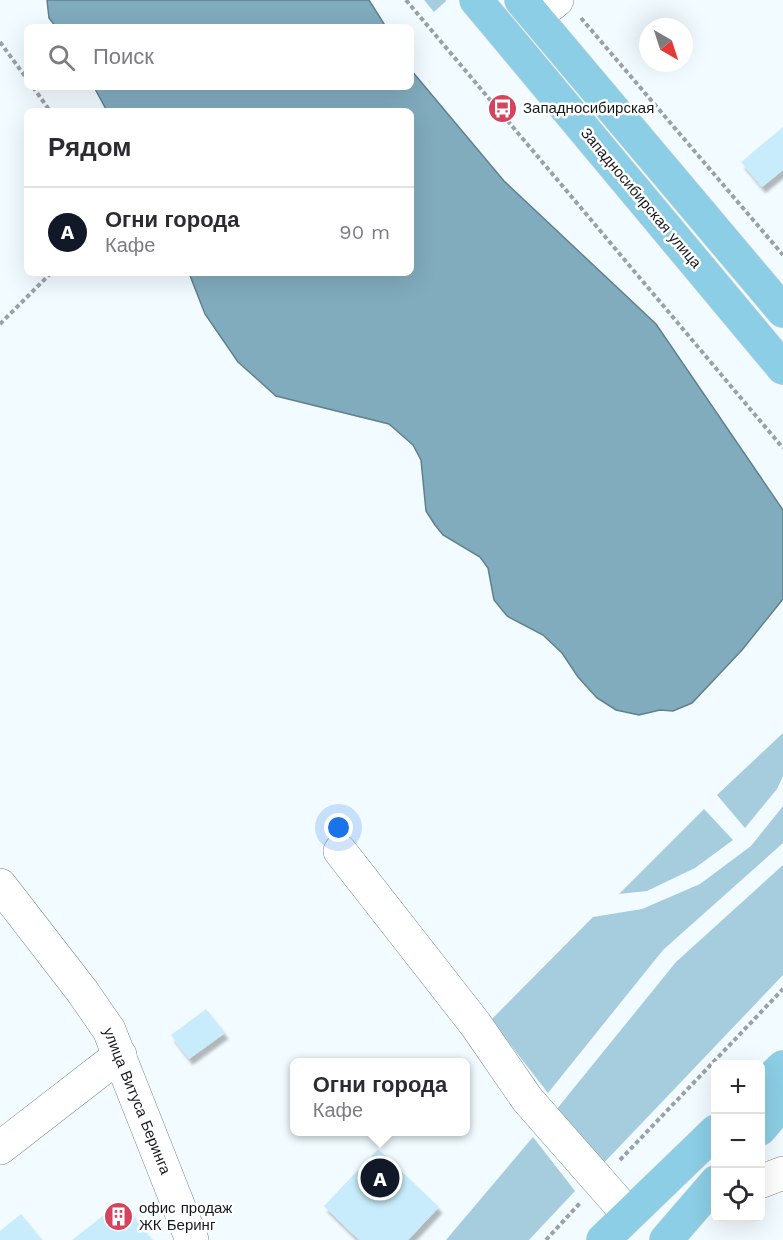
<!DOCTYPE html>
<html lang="ru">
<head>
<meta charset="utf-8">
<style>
  :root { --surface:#fff; --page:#f2f2f3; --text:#2b2b33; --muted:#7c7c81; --line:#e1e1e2; --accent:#111827 }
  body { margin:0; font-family:"Work Sans",sans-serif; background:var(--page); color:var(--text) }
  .controls { position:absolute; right:18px; bottom:18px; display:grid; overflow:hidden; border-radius:9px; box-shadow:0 6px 24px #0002 }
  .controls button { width:54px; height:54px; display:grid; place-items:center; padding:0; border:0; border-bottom:2px solid var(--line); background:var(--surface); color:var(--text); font:30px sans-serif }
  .compass { position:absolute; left:639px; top:18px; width:54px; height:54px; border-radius:50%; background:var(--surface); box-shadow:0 6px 24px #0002; rotate:141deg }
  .you { position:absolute; left:339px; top:828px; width:21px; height:21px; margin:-15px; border:4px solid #fff; border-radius:50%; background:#1a73e8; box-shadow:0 0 0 9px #1a73e833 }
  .badge { display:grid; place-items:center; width:39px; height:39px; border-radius:50%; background:var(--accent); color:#fff; font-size:20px; font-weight:700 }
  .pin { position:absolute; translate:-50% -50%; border:3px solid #fff; box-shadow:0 2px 6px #0006 }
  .popup { position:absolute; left:290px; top:1058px; width:180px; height:78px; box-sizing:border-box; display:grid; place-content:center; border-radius:9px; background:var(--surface); filter:drop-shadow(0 2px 4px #0005); font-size:20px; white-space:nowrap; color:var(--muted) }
  .popup b { font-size:22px; color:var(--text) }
  .popup::after { content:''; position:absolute; left:50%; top:100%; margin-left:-12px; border:12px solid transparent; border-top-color:var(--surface) }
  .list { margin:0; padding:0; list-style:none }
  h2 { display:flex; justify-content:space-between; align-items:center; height:78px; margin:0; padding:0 24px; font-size:26px }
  h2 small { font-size:20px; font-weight:400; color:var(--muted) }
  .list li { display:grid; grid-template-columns:39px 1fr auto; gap:18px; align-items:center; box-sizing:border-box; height:90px; padding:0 24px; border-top:2px solid var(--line) }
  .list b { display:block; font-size:22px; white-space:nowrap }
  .list p { margin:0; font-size:20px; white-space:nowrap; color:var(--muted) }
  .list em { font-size:20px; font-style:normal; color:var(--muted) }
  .icon { flex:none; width:33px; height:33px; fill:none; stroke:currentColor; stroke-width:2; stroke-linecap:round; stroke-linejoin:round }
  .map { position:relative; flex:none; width:783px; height:1240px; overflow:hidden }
  .search { position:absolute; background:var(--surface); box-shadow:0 6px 24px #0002; left:24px; top:24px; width:390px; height:66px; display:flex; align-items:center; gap:15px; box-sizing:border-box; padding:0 21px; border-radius:9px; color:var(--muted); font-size:22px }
  .panel { position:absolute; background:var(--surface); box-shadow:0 6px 24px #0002; left:24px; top:108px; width:390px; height:168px; border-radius:9px }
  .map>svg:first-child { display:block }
  .green { fill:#a6cddd }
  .water { fill:#81acbe; stroke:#61808d; stroke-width:1.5 }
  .building { fill:#c8ecfb; filter:url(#shadow) }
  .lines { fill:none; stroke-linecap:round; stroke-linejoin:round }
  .minor-casing { stroke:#808b8f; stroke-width:34 }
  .major-casing { stroke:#d5d6d6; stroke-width:34 }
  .path { stroke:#9ba2a6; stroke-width:4; stroke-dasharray:4.5 3; stroke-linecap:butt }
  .minor { stroke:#fff; stroke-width:33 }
  .major { stroke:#8ccee5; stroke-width:33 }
  .labels { text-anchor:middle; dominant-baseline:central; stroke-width:5; stroke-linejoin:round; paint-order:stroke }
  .poi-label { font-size:15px; fill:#161a1c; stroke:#fff; text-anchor:start }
  .street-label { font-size:15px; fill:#161a1c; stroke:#fff }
</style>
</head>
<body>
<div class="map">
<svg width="783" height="1240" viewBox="0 0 783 1240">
  <defs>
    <filter id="shadow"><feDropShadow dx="3.5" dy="6" stdDeviation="1.5" flood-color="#0004"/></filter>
  </defs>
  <rect width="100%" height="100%" fill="#f2fbff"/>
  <g class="green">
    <path d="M 424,0 L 446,0 L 446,1 L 434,12 Z"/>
    <path d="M 783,733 L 783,776 L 777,789 L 745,828 L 717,795 Z"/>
    <path d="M 783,806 L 783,843 L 663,950 L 548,1093 L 491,1020 L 593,917 L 642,909 L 700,884 L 751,846 Z"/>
    <path d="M 704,809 L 733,840 L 695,868 L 647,891 L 619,894 Z"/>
    <path d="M 783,865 L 783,975 L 600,1167 L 556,1110 L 676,962 Z"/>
    <path d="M 533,1137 L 575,1191 L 529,1240 L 446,1240 Z"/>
  </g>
  <g class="water">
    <path d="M 47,0 L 369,0 L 386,27 L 56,27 L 49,18 Z"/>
    <path d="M 411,70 L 504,181 L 656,324 L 783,510 L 783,599 L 742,650 L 692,703 L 673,711 L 660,710 L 639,715 L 616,710 L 597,698 L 578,677 L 562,653 L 543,635 L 507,616 L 494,600 L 488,568 L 480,557 L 443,535 L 435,525 L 426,511 L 421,460 L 413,445 L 389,424 L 276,396 L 238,362 L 205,314 L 189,273 L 411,273 L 411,111 L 107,111 L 94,87 L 411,87 Z"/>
  </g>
  <g class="building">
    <path d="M 783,127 L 783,170 L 762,187 L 741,162 Z"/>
    <path d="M 206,1009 L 225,1033 L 189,1059 L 171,1035 Z"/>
    <path d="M 378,1149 L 439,1207 L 408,1240 L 359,1240 L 324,1206 Z"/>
    <path d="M 122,1201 L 152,1240 L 72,1240 Z"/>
    <path d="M 21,1214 L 42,1240 L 0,1240 L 0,1231 Z"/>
  </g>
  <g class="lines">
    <defs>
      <g id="minor">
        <path d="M 536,17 L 557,0"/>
        <path d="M 340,851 L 476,1025 L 527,1099 L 628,1214"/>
        <path d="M 0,885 L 82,991 L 109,1030 L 192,1240"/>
        <path d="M 0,1148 L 120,1055"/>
        <path d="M 760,1182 L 783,1173"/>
      </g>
      <g id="major">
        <path d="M 476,0 L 783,368"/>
        <path d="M 521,0 L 783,311"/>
        <path d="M 760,1089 L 783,1067"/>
        <path d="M 760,1129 L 783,1102"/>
        <path d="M 603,1240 L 716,1131"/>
        <path d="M 666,1240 L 716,1182"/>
      </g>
    </defs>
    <use href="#minor" class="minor-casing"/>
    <use href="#major" class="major-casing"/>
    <g class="path">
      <path d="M 406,0 L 783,448"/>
      <path d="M 581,18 L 783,255"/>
      <path d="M 0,42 L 27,79"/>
      <path d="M 33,87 L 50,111"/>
      <path d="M 0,324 L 51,273"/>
      <path d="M 620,1160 L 783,989"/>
      <path d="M 546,1240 L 580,1203"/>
    </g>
    <use href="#minor" class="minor"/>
    <use href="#major" class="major"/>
  </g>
  <defs>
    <symbol id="bus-disc" viewBox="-11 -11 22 22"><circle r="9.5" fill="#d5445c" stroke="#fff"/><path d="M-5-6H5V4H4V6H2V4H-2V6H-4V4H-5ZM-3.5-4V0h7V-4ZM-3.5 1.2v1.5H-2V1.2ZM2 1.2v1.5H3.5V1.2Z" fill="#fff"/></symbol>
    <symbol id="building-disc" viewBox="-11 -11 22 22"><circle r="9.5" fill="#d5445c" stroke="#fff"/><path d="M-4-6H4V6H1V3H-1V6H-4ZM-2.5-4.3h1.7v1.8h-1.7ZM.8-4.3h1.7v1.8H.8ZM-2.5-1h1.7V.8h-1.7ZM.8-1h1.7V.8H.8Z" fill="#fff"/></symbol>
  </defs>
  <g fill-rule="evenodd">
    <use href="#bus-disc" x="486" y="92" width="33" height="33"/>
    <use href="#building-disc" x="102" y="1200" width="33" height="33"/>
  </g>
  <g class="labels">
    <g class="poi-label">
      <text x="523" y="108">Западносибирская</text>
      <text x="139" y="1208">офис продаж<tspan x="139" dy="17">ЖК Беринг</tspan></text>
    </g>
    <g class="street-label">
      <text transform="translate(641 198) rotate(50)">Западносибирская улица</text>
      <text transform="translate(137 1101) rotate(68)">улица Витуса Беринга</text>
    </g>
  </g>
</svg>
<div class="controls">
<button>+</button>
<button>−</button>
<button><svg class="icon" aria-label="locate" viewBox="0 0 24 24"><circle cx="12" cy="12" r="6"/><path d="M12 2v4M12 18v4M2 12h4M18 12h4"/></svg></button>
</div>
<svg class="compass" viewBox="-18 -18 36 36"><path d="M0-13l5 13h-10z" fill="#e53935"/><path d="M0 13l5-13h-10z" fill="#7c7c81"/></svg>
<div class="you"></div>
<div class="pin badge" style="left:380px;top:1178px">A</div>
<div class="popup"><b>Огни города</b>Кафе</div>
<div class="search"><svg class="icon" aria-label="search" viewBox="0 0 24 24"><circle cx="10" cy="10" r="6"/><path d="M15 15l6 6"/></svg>Поиск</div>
<section class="panel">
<h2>Рядом<small></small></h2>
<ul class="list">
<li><span class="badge">A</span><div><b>Огни города</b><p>Кафе</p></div><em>90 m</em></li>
</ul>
</section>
</div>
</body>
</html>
